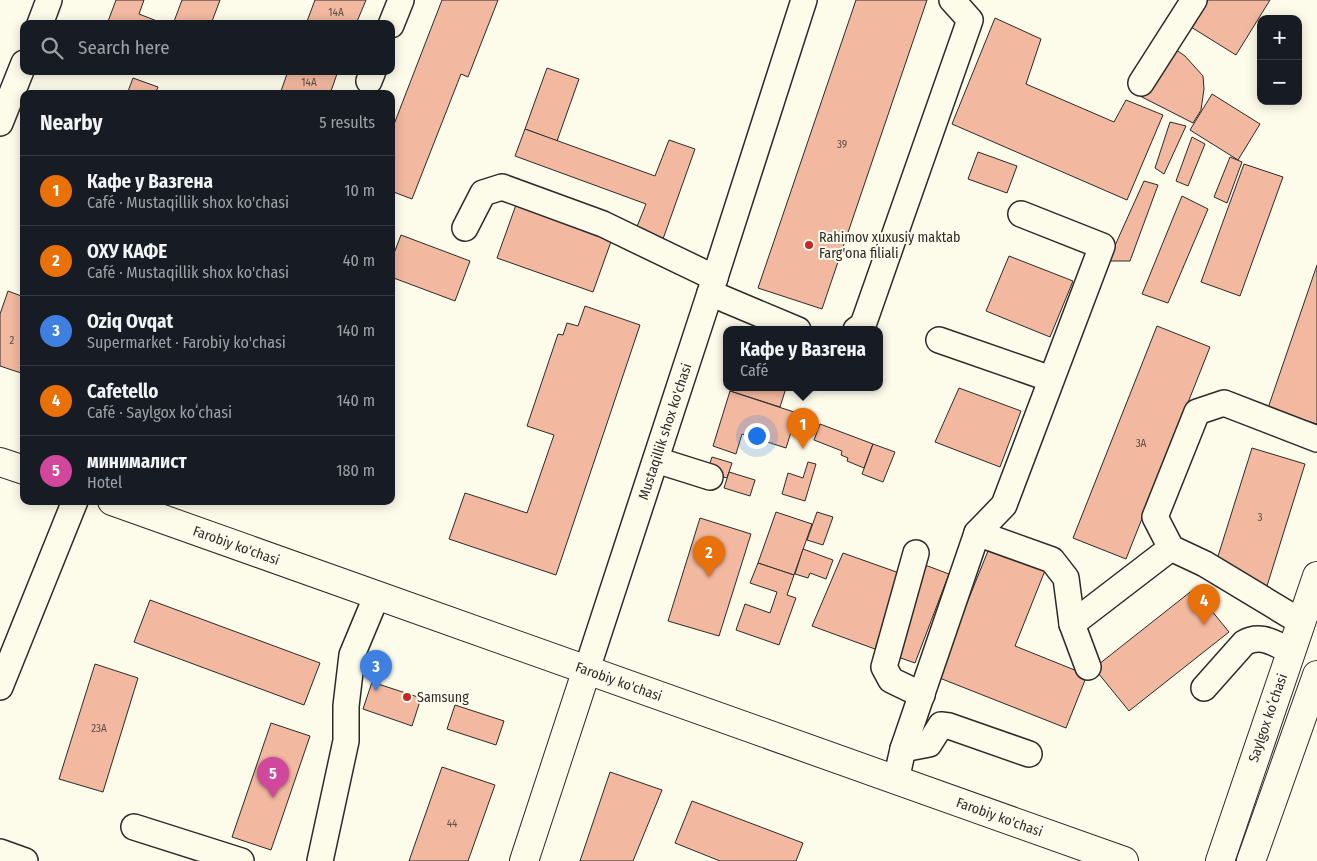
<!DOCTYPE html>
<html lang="en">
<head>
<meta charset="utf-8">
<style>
  :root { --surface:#171b24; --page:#20242c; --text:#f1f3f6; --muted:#9ea1a6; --line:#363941; --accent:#c62828 }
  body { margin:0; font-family:"Fira Sans Condensed",sans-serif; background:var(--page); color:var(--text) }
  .controls { position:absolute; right:15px; top:15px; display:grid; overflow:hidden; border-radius:10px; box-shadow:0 2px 12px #0003 }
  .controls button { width:45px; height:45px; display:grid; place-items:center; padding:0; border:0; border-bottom:1px solid var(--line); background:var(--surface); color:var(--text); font:25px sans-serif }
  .you { position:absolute; left:756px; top:435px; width:18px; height:18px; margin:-12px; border:4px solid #fff; border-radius:50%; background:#1a73e8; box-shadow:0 0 0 8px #1a73e833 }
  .badge { display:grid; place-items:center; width:32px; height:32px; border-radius:50%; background:var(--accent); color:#fff; font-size:16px; font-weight:700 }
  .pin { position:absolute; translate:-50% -41px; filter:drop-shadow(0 1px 2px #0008) }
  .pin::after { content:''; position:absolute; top:26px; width:18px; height:15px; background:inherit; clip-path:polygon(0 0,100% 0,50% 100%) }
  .popup { position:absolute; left:723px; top:326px; width:160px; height:65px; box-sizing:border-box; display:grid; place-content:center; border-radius:10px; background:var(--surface); filter:drop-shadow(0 1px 4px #0005); font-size:16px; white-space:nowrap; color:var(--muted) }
  .popup b { font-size:19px; color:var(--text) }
  .popup::after { content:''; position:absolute; left:50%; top:100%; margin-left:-10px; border:10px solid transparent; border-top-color:var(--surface) }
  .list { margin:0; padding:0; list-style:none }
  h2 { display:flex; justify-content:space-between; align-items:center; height:65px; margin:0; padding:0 20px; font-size:21px }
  h2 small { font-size:16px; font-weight:400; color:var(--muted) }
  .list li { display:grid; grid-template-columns:32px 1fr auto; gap:15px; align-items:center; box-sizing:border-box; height:70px; padding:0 20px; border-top:1px solid var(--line) }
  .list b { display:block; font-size:19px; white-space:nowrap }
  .list p { margin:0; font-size:16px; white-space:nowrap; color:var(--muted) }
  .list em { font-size:16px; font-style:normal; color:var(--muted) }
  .icon { flex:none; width:28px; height:28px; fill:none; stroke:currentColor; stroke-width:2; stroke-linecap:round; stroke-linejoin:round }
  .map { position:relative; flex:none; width:1317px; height:861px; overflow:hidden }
  .search { position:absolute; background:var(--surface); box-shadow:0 2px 12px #0003; left:20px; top:20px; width:375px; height:55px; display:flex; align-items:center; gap:12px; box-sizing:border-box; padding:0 18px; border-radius:10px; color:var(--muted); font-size:19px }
  .panel { position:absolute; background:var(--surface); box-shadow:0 2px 12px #0003; left:20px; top:90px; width:375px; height:415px; border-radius:10px }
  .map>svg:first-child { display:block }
  .building { fill:#f2b8a0; stroke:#2b2b2b }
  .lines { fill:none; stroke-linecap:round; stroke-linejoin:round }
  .minor-casing { stroke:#2b2b2b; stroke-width:28 }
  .major-casing { stroke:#2b2b2b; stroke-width:30 }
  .minor { stroke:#fdfbea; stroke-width:25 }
  .major { stroke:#fdfbea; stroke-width:28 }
  .poi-dot { fill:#c62828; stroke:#fdfbea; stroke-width:2 }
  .labels { text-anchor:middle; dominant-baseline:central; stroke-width:4; stroke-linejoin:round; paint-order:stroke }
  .number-label { font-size:11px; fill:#5d4e48 }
  .poi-label { font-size:14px; fill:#2b2b2b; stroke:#fdfbea; text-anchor:start }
  .street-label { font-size:14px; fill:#2b2b2b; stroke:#fdfbea }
</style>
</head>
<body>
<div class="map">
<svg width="1317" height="861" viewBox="0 0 1317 861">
  <rect width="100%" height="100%" fill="#fdfbea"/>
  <g class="building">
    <path d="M 116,0 L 144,0 L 139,14 L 157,21 L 156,24 L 107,24 Z"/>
    <path d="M 182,0 L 220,0 L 211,24 L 173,24 Z"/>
    <path d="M 315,0 L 366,0 L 356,24 L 306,24 Z"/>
    <path d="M 442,0 L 498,0 L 468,77 L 461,74 L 412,199 L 391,191 L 391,132 Z"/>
    <path d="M 856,0 L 927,0 L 822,309 L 758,288 Z"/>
    <path d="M 1208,0 L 1270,0 L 1236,55 L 1191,27 Z"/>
    <path d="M 995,18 L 1041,39 L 1026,84 L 1114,122 L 1126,100 L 1163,115 L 1127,200 L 952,124 Z"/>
    <path d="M 1172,47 L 1185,56 L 1203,76 L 1204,89 L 1201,110 L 1193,123 L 1140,96 Z"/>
    <path d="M 547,68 L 579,79 L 557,141 L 525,129 Z"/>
    <path d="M 288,71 L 338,71 L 330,94 L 280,94 Z"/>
    <path d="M 133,78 L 158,87 L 155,94 L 127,94 Z"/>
    <path d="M 1212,94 L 1260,124 L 1238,160 L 1190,130 Z"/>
    <path d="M 1170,122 L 1186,126 L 1164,174 L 1155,168 Z"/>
    <path d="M 525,129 L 655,176 L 669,140 L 695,149 L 663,239 L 636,229 L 646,204 L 515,156 Z"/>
    <path d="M 1192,137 L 1205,144 L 1188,186 L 1176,181 Z"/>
    <path d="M 978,152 L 1017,166 L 1007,193 L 968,179 Z"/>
    <path d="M 1230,157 L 1242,162 L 1227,203 L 1214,197 Z"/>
    <path d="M 1244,164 L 1283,177 L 1240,296 L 1201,282 Z"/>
    <path d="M 1144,181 L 1158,185 L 1130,261 L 1108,261 Z"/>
    <path d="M 1182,196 L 1208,209 L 1168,303 L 1142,294 Z"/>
    <path d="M 517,202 L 613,236 L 593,292 L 497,258 Z"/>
    <path d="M 401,235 L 470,261 L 455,301 L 391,277 L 391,261 Z"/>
    <path d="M 1009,256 L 1073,281 L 1050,337 L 986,311 Z"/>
    <path d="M 1317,265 L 1317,424 L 1268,408 Z"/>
    <path d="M 8,291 L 24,297 L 24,374 L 0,366 L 0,314 Z"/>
    <path d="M 585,306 L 640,325 L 556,575 L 449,539 L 465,493 L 527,513 L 554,435 L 527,426 L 558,334 L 563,335 L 567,323 L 578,326 Z"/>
    <path d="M 1157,326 L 1210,347 L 1126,559 L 1073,538 Z"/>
    <path d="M 731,388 L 786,388 L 780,407 L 730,391 Z"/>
    <path d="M 959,388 L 1021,411 L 1000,467 L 935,442 Z"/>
    <path d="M 730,391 L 797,413 L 786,448 L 742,434 L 736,454 L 713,446 Z"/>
    <path d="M 820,424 L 873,444 L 864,468 L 847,461 L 848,458 L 841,455 L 842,451 L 814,440 Z"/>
    <path d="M 873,444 L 895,452 L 883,482 L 862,474 Z"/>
    <path d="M 1252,448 L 1305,464 L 1267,586 L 1214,569 Z"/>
    <path d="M 712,457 L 732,463 L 727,478 L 707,472 Z"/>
    <path d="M 808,462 L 816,464 L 805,501 L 782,494 L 788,473 L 803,478 Z"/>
    <path d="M 729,472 L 755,480 L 750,496 L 724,488 Z"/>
    <path d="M 776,512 L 812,524 L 794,575 L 758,563 Z"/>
    <path d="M 817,512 L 833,517 L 823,545 L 807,540 Z"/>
    <path d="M 700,518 L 751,534 L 719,636 L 668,621 Z"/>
    <path d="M 990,546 L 1046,568 L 1015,646 L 1087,675 L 1066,728 L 937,677 Z"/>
    <path d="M 803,549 L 833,560 L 826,579 L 810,573 L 808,578 L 795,574 Z"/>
    <path d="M 843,553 L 902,574 L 875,649 L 812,626 Z"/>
    <path d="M 758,563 L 794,575 L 787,595 L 796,598 L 779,645 L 736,630 L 745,604 L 770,613 L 777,592 L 750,583 Z"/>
    <path d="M 925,565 L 949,574 L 915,663 L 895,656 Z"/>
    <path d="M 1194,589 L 1229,632 L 1129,711 L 1094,668 Z"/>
    <path d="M 150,600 L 320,663 L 304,705 L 134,642 Z"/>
    <path d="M 95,664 L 138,678 L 103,792 L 59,779 Z"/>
    <path d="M 372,682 L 421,698 L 412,726 L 363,709 Z"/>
    <path d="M 455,705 L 504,721 L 496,745 L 447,729 Z"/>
    <path d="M 271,723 L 310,736 L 271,850 L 232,837 Z"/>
    <path d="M 442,767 L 495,785 L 468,861 L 409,861 Z"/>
    <path d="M 610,772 L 662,790 L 633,861 L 580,861 Z"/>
    <path d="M 692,801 L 803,843 L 796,861 L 720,861 L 675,843 Z"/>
  </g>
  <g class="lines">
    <defs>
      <g id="minor">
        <path d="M 40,24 L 49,0"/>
        <path d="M 391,25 L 401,0"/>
        <path d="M 369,81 L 373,71"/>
        <path d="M 1141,83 L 1194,0"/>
        <path d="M 0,123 L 24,63"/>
        <path d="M 465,228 L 483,193 L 502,187 L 603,224 L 715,278"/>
        <path d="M 710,293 L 798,330"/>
        <path d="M 856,330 L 863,325 L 970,20 L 952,0"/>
        <path d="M 939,340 L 1051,379"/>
        <path d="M 656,460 L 710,477"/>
        <path d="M 977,533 L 1052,560 L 1066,578 L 1072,624 L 1088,667"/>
        <path d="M 916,553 L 884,667 L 891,680 L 922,695"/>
        <path d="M 1301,622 L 1205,564 L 1171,548 L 1155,517 L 1197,412 L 1224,403 L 1317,439"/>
        <path d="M 1072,624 L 1171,548"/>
        <path id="s1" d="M 587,669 L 710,293 L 804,0"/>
        <path d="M 0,687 L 75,501"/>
        <path d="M 1204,688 L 1244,643 C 1261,633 1275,644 1291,651"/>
        <path d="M 903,749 L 929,744 L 941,725 L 949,726 L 1029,754"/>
        <path d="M 896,780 L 903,749 L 977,533 L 1004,505 L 1102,246 L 1021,214"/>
        <path d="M 134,827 L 241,861"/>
        <path d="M 0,852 L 25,861"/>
        <path d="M 320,861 L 346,741 L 346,706 L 352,655 L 377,595"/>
      </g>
      <g id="major">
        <path d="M 0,462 L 24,470"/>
        <path id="s2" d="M 112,501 L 1124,861"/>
        <path d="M 524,861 L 587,669"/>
        <path d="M 1220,861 L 1317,576"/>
        <path d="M 1251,861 L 1317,675"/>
      </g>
    </defs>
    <use href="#minor" class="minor-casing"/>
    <use href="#major" class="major-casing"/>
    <use href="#minor" class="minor"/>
    <use href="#major" class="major"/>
  </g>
  <g class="poi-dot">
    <circle cx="809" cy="245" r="5"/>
    <circle cx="407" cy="697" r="5"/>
  </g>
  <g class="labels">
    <g class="number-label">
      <text x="336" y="12">14А</text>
      <text x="309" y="82">14А</text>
      <text x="842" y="144">39</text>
      <text x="12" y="340">2</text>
      <text x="1141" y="443">3А</text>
      <text x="1260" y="517">3</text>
      <text x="99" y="728">23А</text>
      <text x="452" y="823">44</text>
    </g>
    <g class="poi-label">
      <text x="819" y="237">Rahimov xuxusiy maktab<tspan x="819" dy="16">Farg'ona filiali</tspan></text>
      <text x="417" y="697">Samsung</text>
    </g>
    <g class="street-label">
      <text stroke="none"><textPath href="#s1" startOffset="250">Mustaqillik shox ko'chasi</textPath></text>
      <text stroke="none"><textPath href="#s2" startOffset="132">Farobiy ko'chasi</textPath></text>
      <text stroke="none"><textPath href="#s2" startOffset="538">Farobiy ko'chasi</textPath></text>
      <text transform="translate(1268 718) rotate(-71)">Saylgox koʻchasi</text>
      <text stroke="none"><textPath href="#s2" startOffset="942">Farobiy ko'chasi</textPath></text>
    </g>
  </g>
</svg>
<div class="controls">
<button>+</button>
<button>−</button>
</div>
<div class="you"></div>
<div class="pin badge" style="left:803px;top:449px;background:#e8710a">1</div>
<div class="popup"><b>Кафе у Вазгена</b>Café</div>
<div class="pin badge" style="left:709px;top:577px;background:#e8710a">2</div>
<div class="pin badge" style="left:376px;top:691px;background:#3f7fe0">3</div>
<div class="pin badge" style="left:1204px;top:625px;background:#e8710a">4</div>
<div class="pin badge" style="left:273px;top:798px;background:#d1479c">5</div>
<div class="search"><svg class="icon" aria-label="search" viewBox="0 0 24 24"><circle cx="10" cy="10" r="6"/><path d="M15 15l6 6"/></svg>Search here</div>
<section class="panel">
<h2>Nearby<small>5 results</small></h2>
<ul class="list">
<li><span class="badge" style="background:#e8710a">1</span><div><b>Кафе у Вазгена</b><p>Café · Mustaqillik shox ko'chasi</p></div><em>10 m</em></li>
<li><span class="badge" style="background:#e8710a">2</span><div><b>ОХУ КАФЕ</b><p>Café · Mustaqillik shox ko'chasi</p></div><em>40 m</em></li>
<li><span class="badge" style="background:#3f7fe0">3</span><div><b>Oziq Ovqat</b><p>Supermarket · Farobiy ko'chasi</p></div><em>140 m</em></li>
<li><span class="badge" style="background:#e8710a">4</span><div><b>Cafetello</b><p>Café · Saylgox koʻchasi</p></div><em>140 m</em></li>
<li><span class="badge" style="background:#d1479c">5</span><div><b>минималист</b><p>Hotel</p></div><em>180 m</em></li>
</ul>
</section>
</div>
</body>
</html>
